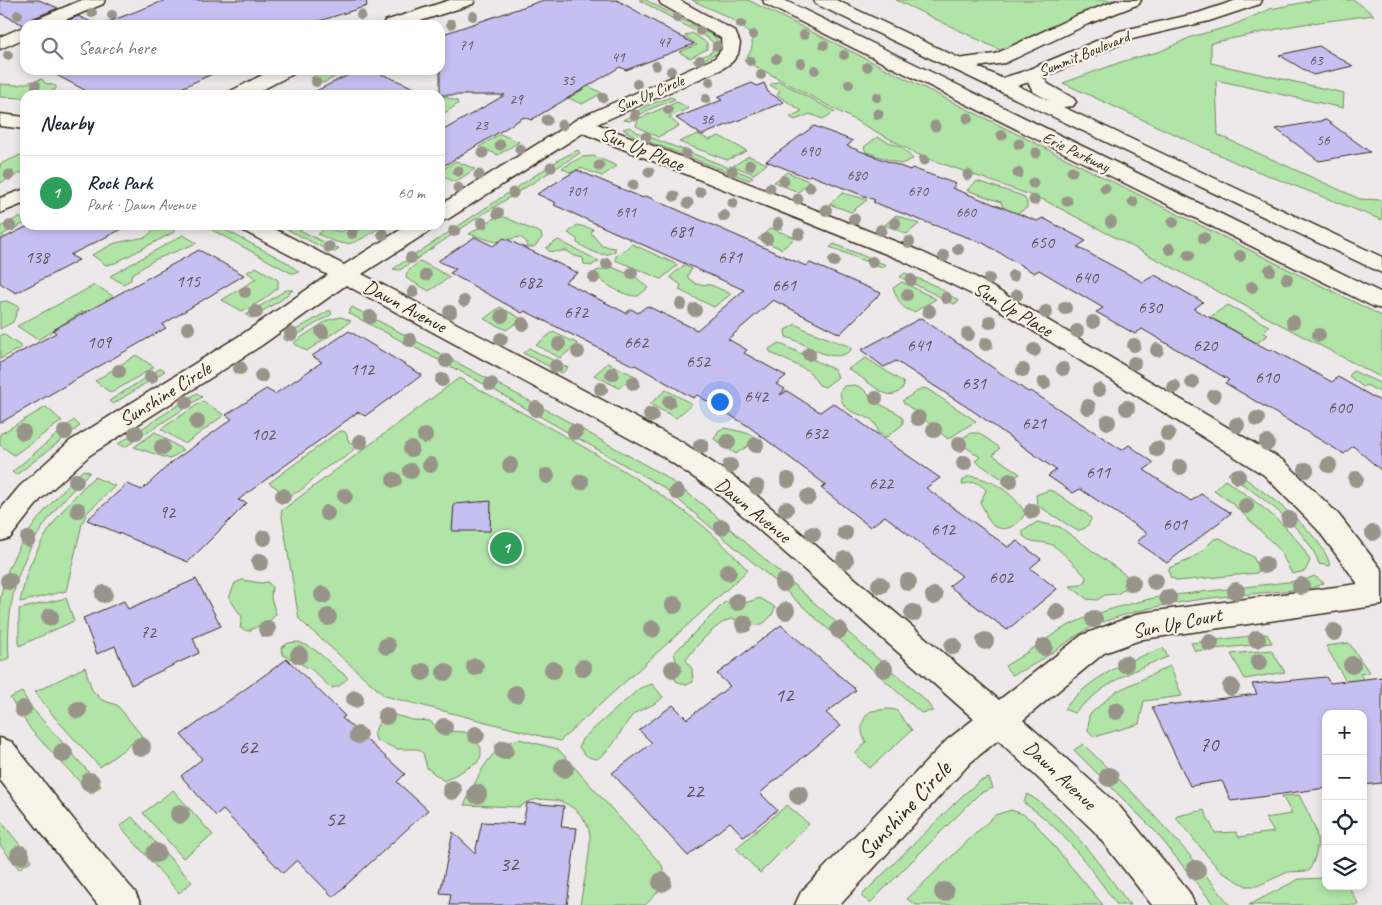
<!DOCTYPE html>
<html lang="en">
<head>
<meta charset="utf-8">
<style>
  :root { --surface:#fff; --page:#f2f2f3; --text:#1f2937; --muted:#747a83; --line:#e0e1e3; --accent:#1f6fb2 }
  body { margin:0; font-family:Caveat,sans-serif; background:var(--page); color:var(--text) }
  .controls { position:absolute; right:15px; bottom:15px; display:grid; overflow:hidden; border-radius:10px; box-shadow:0 2px 8px #0003 }
  .controls button { width:45px; height:45px; display:grid; place-items:center; padding:0; border:0; border-bottom:1px solid var(--line); background:var(--surface); color:var(--text); font:25px sans-serif }
  .you { position:absolute; left:719px; top:401px; width:18px; height:18px; margin:-12px; border:4px solid #fff; border-radius:50%; background:#1a73e8; box-shadow:0 0 0 8px #1a73e833 }
  .badge { display:grid; place-items:center; width:32px; height:32px; border-radius:50%; background:var(--accent); color:#fff; font-size:16px; font-weight:700 }
  .pin { position:absolute; translate:-50% -50%; border:2px solid #fff; box-shadow:0 1px 5px #0006 }
  .list { margin:0; padding:0; list-style:none }
  h2 { display:flex; justify-content:space-between; align-items:center; height:65px; margin:0; padding:0 20px; font-size:21px }
  h2 small { font-size:16px; font-weight:400; color:var(--muted) }
  .list li { display:grid; grid-template-columns:32px 1fr auto; gap:15px; align-items:center; box-sizing:border-box; height:75px; padding:0 20px; border-top:1px solid var(--line) }
  .list b { display:block; font-size:19px; white-space:nowrap }
  .list p { margin:0; font-size:16px; white-space:nowrap; color:var(--muted) }
  .list em { font-size:16px; font-style:normal; color:var(--muted) }
  .icon { flex:none; width:28px; height:28px; fill:none; stroke:currentColor; stroke-width:2; stroke-linecap:round; stroke-linejoin:round }
  .map { position:relative; flex:none; width:1382px; height:905px; overflow:hidden }
  .search { position:absolute; background:var(--surface); box-shadow:0 2px 8px #0003; left:20px; top:20px; width:425px; height:55px; display:flex; align-items:center; gap:12px; box-sizing:border-box; padding:0 18px; border-radius:15px; color:var(--muted); font-size:19px }
  .panel { position:absolute; background:var(--surface); box-shadow:0 2px 8px #0003; left:20px; top:90px; width:425px; height:140px; border-radius:15px }
  .map>svg:first-child { display:block }
  .green { fill:#b0e5a7; stroke:#768862 }
  .building { fill:#c6c0f2; stroke:#3b2a1e }
  .lines { fill:none; stroke-linecap:round; stroke-linejoin:round }
  .street-casing { stroke:#3b2a1e; stroke-width:3 }
  .secondary-casing { stroke:#3b2a1e; stroke-width:3 }
  .street { fill:#f7f3e8; fill-rule:evenodd }
  .secondary { fill:#f7f3e8; fill-rule:evenodd }
  .tree { fill:#989489 }
  .labels { text-anchor:middle; dominant-baseline:central; stroke-width:4.5; stroke-linejoin:round; paint-order:stroke }
  .far-number-label { font-size:15px; fill:#5e5053 }
  .far-street-label { font-size:16px; fill:#3b2a1e; stroke:#f7f3e8 }
  .number-label { font-size:18px; fill:#5e5053 }
  .street-label { font-size:20px; fill:#3b2a1e; stroke:#f7f3e8 }
  .near-number-label { font-size:21px; fill:#5e5053 }
  .near-street-label { font-size:24px; fill:#3b2a1e; stroke:#f7f3e8 }
</style>
</head>
<body>
<div class="map">
<svg width="1382" height="905" viewBox="0 0 1382 905">
  <rect width="100%" height="100%" fill="#ede9ea"/>
  <filter id="ink" filterUnits="userSpaceOnUse"><feTurbulence type="fractalNoise" baseFrequency=".02" numOctaves="2"/><feDisplacementMap in="SourceGraphic" scale="10" xChannelSelector="R" yChannelSelector="G"/><feConvolveMatrix kernelMatrix="1 2 1 2 8 2 1 2 1" color-interpolation-filters="sRGB"/></filter>
  <g filter="url(#ink)">
    <g class="green">
      <path d="M 639,0 L 646,0 L 715,37 L 720,43 L 718,53 L 696,63 L 693,61 L 712,52 L 713,43 L 708,38 Z"/>
      <path d="M 692,0 L 748,0 L 1382,316 L 1382,378 L 1044,200 L 921,156 L 744,60 C 774,30 714,12 692,0 Z"/>
      <path d="M 896,0 L 1123,0 L 1002,51 Z"/>
      <path d="M 1316,0 L 1354,0 L 1374,15 L 1297,25 L 1211,43 L 1211,63 L 1344,93 L 1343,108 L 1216,80 L 1218,135 L 1360,199 L 1382,200 L 1382,220 L 1239,164 L 1063,83 L 1124,61 L 1161,51 L 1191,37 L 1231,26 L 1270,9 Z"/>
      <path d="M 692,33 L 707,43 L 707,49 L 690,58 L 679,52 L 697,45 L 685,36 Z"/>
      <path d="M 326,70 L 336,70 L 343,73 L 323,83 L 311,78 Z"/>
      <path d="M 42,79 L 45,83 L 56,86 L 56,89 L 43,95 L 25,95 L 25,98 L 0,97 L 0,84 L 18,85 Z"/>
      <path d="M 779,81 L 835,112 L 823,119 L 810,114 L 795,120 L 790,117 L 802,111 L 777,95 L 780,91 L 770,85 Z"/>
      <path d="M 588,86 L 602,93 L 582,104 L 566,97 Z"/>
      <path d="M 440,95 L 457,101 L 458,104 L 440,116 Z"/>
      <path d="M 671,97 L 675,99 L 648,110 L 630,121 L 623,120 L 646,106 Z"/>
      <path d="M 677,102 L 689,108 L 669,117 L 679,126 L 658,137 L 636,126 L 638,119 Z"/>
      <path d="M 630,127 L 637,132 L 753,177 L 749,180 L 634,136 L 623,129 Z"/>
      <path d="M 500,134 L 519,142 L 498,155 L 479,147 Z"/>
      <path d="M 698,134 L 709,140 L 719,136 L 747,151 L 727,160 L 679,142 Z"/>
      <path d="M 877,137 L 903,148 L 913,159 L 901,164 L 866,152 L 864,147 Z"/>
      <path d="M 578,150 L 580,153 L 480,216 L 400,270 L 393,269 L 560,159 Z"/>
      <path d="M 25,153 L 25,171 L 0,183 L 0,164 Z"/>
      <path d="M 594,156 L 617,166 L 602,176 L 581,168 L 571,173 L 562,168 L 582,157 Z"/>
      <path d="M 749,156 L 767,164 L 754,174 L 733,166 Z"/>
      <path d="M 456,161 L 475,169 L 455,182 L 440,175 L 440,171 Z"/>
      <path d="M 787,172 L 811,182 L 798,192 L 774,182 Z"/>
      <path d="M 977,181 L 1023,196 L 1027,202 L 1027,208 L 1016,214 L 1005,211 L 1001,202 L 967,190 Z"/>
      <path d="M 843,193 L 865,199 L 867,200 L 851,212 L 829,204 Z"/>
      <path d="M 499,215 C 514,220 526,228 541,233 L 542,238 L 534,247 L 526,247 L 527,242 L 520,237 L 496,242 L 469,234 Z"/>
      <path d="M 896,215 L 919,224 L 907,234 L 885,225 Z"/>
      <path d="M 19,217 L 25,221 L 25,223 L 2,235 L 6,239 L 0,242 L 0,227 Z"/>
      <path d="M 165,225 L 173,228 L 174,232 L 115,263 L 106,265 L 92,255 L 115,243 L 146,237 L 157,226 Z"/>
      <path d="M 203,225 L 216,225 L 288,263 L 299,272 L 291,273 Z"/>
      <path d="M 279,225 L 290,225 L 333,247 L 339,248 L 335,252 L 329,251 Z"/>
      <path d="M 354,225 L 373,225 L 379,228 C 351,246 348,249 318,234 L 326,228 L 340,232 Z"/>
      <path d="M 577,225 L 593,229 L 591,233 L 602,246 L 615,248 L 615,251 C 603,260 588,249 577,243 L 577,239 L 568,233 Z"/>
      <path d="M 771,228 L 795,238 L 782,249 L 758,239 Z"/>
      <path d="M 183,235 L 197,243 L 154,260 L 131,275 L 131,280 L 123,284 L 110,276 Z"/>
      <path d="M 558,240 L 599,261 L 591,266 L 584,264 L 583,258 L 575,256 L 567,251 C 559,250 551,255 546,248 Z"/>
      <path d="M 632,244 L 678,265 L 661,279 L 615,260 L 616,256 Z"/>
      <path d="M 834,244 L 886,265 L 882,268 L 830,247 Z"/>
      <path d="M 420,261 L 450,277 L 429,291 L 406,278 L 407,272 Z"/>
      <path d="M 684,265 L 692,269 L 688,274 L 688,278 L 696,284 L 711,285 L 731,294 L 714,307 L 679,290 L 681,285 L 670,277 Z"/>
      <path d="M 256,267 L 278,280 L 278,288 L 263,300 L 242,311 L 222,300 L 256,279 L 247,272 Z"/>
      <path d="M 612,267 L 637,278 L 648,288 L 638,296 C 624,297 605,284 595,275 L 596,271 Z"/>
      <path d="M 905,273 L 938,287 L 959,301 L 954,304 L 900,277 Z"/>
      <path d="M 902,282 L 936,299 L 914,312 C 899,308 899,300 893,288 Z"/>
      <path d="M 95,285 L 127,305 L 82,312 L 38,340 L 17,326 Z"/>
      <path d="M 286,290 L 293,290 L 281,300 L 251,318 L 246,315 Z"/>
      <path d="M 7,301 L 19,307 L 13,322 L 0,329 L 0,302 Z"/>
      <path d="M 1228,305 L 1269,326 L 1263,332 L 1268,335 L 1257,343 L 1210,317 Z"/>
      <path d="M 352,307 L 558,416 L 663,475 L 702,504 L 926,701 L 933,711 L 921,713 L 768,575 L 663,487 L 473,378 L 348,313 Z"/>
      <path d="M 500,307 L 522,319 L 506,330 L 484,319 Z"/>
      <path d="M 330,310 L 332,314 L 287,341 L 282,338 Z"/>
      <path d="M 341,317 L 351,321 L 307,351 L 293,343 L 328,320 Z"/>
      <path d="M 796,324 L 806,330 L 851,347 L 851,350 C 831,367 806,342 786,337 L 785,330 Z"/>
      <path d="M 553,332 L 578,344 L 560,358 L 536,345 Z"/>
      <path d="M 3,334 L 22,347 L 0,359 L 0,335 Z"/>
      <path d="M 779,343 L 835,370 L 838,377 L 825,387 L 819,385 L 809,371 L 771,353 L 769,349 Z"/>
      <path d="M 529,348 L 568,368 L 562,373 L 523,353 Z"/>
      <path d="M 136,355 L 154,367 L 111,393 L 95,381 Z"/>
      <path d="M 866,358 L 903,382 L 904,386 C 892,404 878,389 866,381 C 860,376 854,373 848,369 Z"/>
      <path d="M 608,363 L 635,376 L 619,388 L 594,375 Z"/>
      <path d="M 161,368 L 165,371 L 113,404 L 109,401 Z"/>
      <path d="M 1353,371 L 1382,384 L 1382,393 L 1366,385 L 1363,387 L 1349,376 Z"/>
      <path d="M 459,378 C 541,424 627,466 702,525 C 718,538 733,555 748,570 L 560,741 L 385,696 L 299,619 L 281,511 Z"/>
      <path d="M 855,385 L 862,388 L 876,402 L 899,414 L 903,419 L 903,424 L 887,437 L 878,433 C 876,407 841,423 840,391 L 844,386 Z"/>
      <path d="M 922,388 L 927,389 L 976,421 L 948,439 L 902,401 Z"/>
      <path d="M 666,390 L 692,404 L 676,418 L 650,404 Z"/>
      <path d="M 197,393 L 202,397 L 125,447 L 118,444 Z"/>
      <path d="M 203,401 L 224,415 L 185,444 L 161,429 Z"/>
      <path d="M 46,407 L 62,421 L 14,455 L 0,445 L 0,434 Z"/>
      <path d="M 74,420 L 80,426 L 16,475 L 12,472 Z"/>
      <path d="M 725,428 C 736,431 750,432 758,439 L 736,454 L 714,439 L 719,430 Z"/>
      <path d="M 343,431 L 346,433 L 349,442 L 355,446 C 350,459 334,461 324,469 C 309,480 305,494 283,496 L 277,488 L 269,483 L 338,432 Z"/>
      <path d="M 155,432 L 183,450 L 170,459 L 134,447 Z"/>
      <path d="M 971,433 L 979,433 L 1000,448 L 993,455 L 1020,474 L 1007,482 L 975,461 L 980,457 L 957,441 Z"/>
      <path d="M 83,470 L 90,472 C 34,527 4,577 9,658 L 0,662 C 0,642 0,620 0,600 C 8,547 47,506 83,470 Z"/>
      <path d="M 1233,470 C 1260,489 1324,533 1330,566 L 1319,564 C 1308,528 1258,495 1228,474 Z"/>
      <path d="M 969,476 C 991,478 1014,493 1025,513 C 1019,528 996,537 987,517 C 985,512 984,508 980,503 L 986,490 C 978,481 973,481 962,485 L 963,480 Z"/>
      <path d="M 94,477 L 115,486 L 87,513 L 82,524 L 66,591 L 20,602 C 23,590 25,576 30,565 C 45,531 67,502 94,477 Z"/>
      <path d="M 1225,480 C 1254,500 1296,529 1310,561 L 1305,571 L 1292,574 L 1279,549 L 1233,504 L 1214,490 Z"/>
      <path d="M 1049,490 L 1055,492 L 1087,514 L 1091,518 C 1090,525 1084,531 1076,530 L 1037,505 L 1036,495 Z"/>
      <path d="M 1037,522 L 1060,527 L 1127,576 L 1125,589 L 1117,594 L 1105,595 L 1097,600 L 1087,599 L 1070,586 L 1081,585 L 1085,582 L 1086,577 C 1078,569 1059,547 1050,544 C 1040,541 1032,544 1023,536 L 1023,531 Z"/>
      <path d="M 1220,538 L 1253,557 L 1259,569 L 1257,573 L 1178,581 L 1170,577 L 1169,568 L 1189,560 L 1201,552 L 1214,539 Z"/>
      <path d="M 1314,576 L 1324,583 L 1312,588 C 1242,596 1170,597 1103,622 C 1070,635 1045,663 1012,675 L 1005,666 C 1024,655 1042,642 1060,630 C 1090,613 1125,605 1158,597 L 1305,580 Z"/>
      <path d="M 242,580 L 261,583 L 268,582 L 272,587 L 271,598 L 276,614 L 271,620 L 248,631 L 240,628 L 242,617 L 229,598 L 235,583 Z"/>
      <path d="M 66,598 L 74,621 L 19,646 L 19,609 Z"/>
      <path d="M 760,598 L 775,607 C 772,621 755,633 743,620 C 739,620 734,619 731,619 C 717,622 694,648 686,660 L 692,669 L 693,682 L 686,685 L 676,681 L 674,674 L 678,667 L 674,653 L 725,602 L 739,605 Z"/>
      <path d="M 1267,634 L 1272,643 L 1195,651 L 1191,643 Z"/>
      <path d="M 298,642 C 313,647 320,653 332,665 C 337,670 343,672 348,678 L 339,686 L 331,688 L 311,669 L 283,655 L 281,648 L 288,643 Z"/>
      <path d="M 1349,643 L 1369,672 L 1360,674 L 1371,692 L 1353,694 L 1326,646 Z"/>
      <path d="M 1163,648 L 1168,657 C 1128,671 1105,684 1074,713 L 1064,709 C 1089,678 1126,661 1163,648 Z"/>
      <path d="M 1271,650 L 1285,672 L 1245,679 L 1231,654 Z"/>
      <path d="M 1170,666 L 1182,696 L 1144,701 L 1139,724 L 1094,737 L 1088,730 L 1089,715 L 1115,692 Z"/>
      <path d="M 85,667 L 92,690 L 102,700 L 117,705 L 142,736 L 100,767 L 56,719 L 35,692 Z"/>
      <path d="M 652,684 L 663,697 C 655,707 640,707 631,717 C 618,733 616,747 597,759 C 588,758 584,755 579,747 L 582,739 L 640,688 Z"/>
      <path d="M 22,692 L 30,706 L 101,786 L 91,794 L 32,731 L 10,698 Z"/>
      <path d="M 889,709 L 896,710 L 912,730 L 870,768 L 855,754 L 866,742 C 859,731 861,719 871,711 Z"/>
      <path d="M 394,715 L 413,720 L 430,721 L 441,731 L 465,732 L 475,739 L 481,748 L 481,756 L 477,763 L 444,781 L 427,768 L 423,753 L 418,749 L 397,749 L 376,740 L 374,733 L 380,720 Z"/>
      <path d="M 519,739 L 558,749 L 662,865 C 668,884 658,893 645,905 L 580,905 C 583,886 591,853 590,835 C 588,817 569,801 553,800 C 539,799 531,798 520,807 L 464,805 C 478,779 488,746 519,739 Z"/>
      <path d="M 1083,744 L 1135,795 L 1187,852 L 1230,905 L 1214,905 L 1155,831 L 1074,750 Z"/>
      <path d="M 989,778 L 993,788 L 980,793 L 870,903 L 861,896 L 964,794 L 980,781 Z"/>
      <path d="M 173,790 L 213,835 L 183,858 L 143,813 Z"/>
      <path d="M 1027,794 C 1068,817 1102,868 1130,905 L 1117,905 C 1091,869 1062,827 1024,803 Z"/>
      <path d="M 1299,795 C 1314,825 1326,839 1309,871 L 1288,872 L 1257,886 L 1246,886 L 1220,871 L 1176,818 L 1177,816 L 1204,810 L 1215,833 L 1236,832 L 1239,837 L 1274,832 L 1265,818 L 1292,814 L 1282,796 Z"/>
      <path d="M 787,805 L 809,824 L 760,873 L 736,848 Z"/>
      <path d="M 1011,810 L 1023,814 L 1034,822 L 1103,905 L 916,905 L 907,899 L 995,815 Z"/>
      <path d="M 132,817 L 192,882 L 179,893 L 120,826 Z"/>
      <path d="M 0,820 L 32,860 L 19,869 L 0,845 Z"/>
      <path d="M 1326,878 L 1326,886 L 1348,886 L 1359,905 L 1249,905 L 1299,879 Z"/>
    </g>
    <g class="building">
      <path d="M 0,0 L 39,0 L 58,8 L 31,19 L 27,25 L 24,25 L 0,13 Z"/>
      <path d="M 166,0 L 366,0 L 367,6 L 307,25 L 100,25 Z"/>
      <path d="M 544,0 L 617,0 L 694,44 L 626,70 L 620,67 L 531,120 L 524,117 L 440,168 L 440,132 L 505,95 L 440,95 L 440,35 Z"/>
      <path d="M 78,16 L 98,25 L 58,25 Z"/>
      <path d="M 1319,46 L 1353,66 L 1313,75 L 1279,55 Z"/>
      <path d="M 47,70 L 221,70 L 166,95 L 94,95 Z"/>
      <path d="M 358,70 L 372,70 L 431,95 L 308,95 Z"/>
      <path d="M 752,83 L 757,86 L 764,83 L 768,92 L 784,102 L 702,135 L 676,118 L 722,100 L 717,97 Z"/>
      <path d="M 1326,120 L 1370,152 L 1319,161 L 1276,129 Z"/>
      <path d="M 814,126 L 853,141 L 847,146 L 910,170 L 912,168 L 956,184 L 952,188 L 1037,221 L 1043,218 L 1086,241 L 1077,247 L 1143,282 L 1155,275 L 1203,302 L 1194,309 L 1269,350 L 1271,349 L 1332,382 L 1338,377 L 1382,402 L 1382,471 L 1353,446 L 1344,454 L 1225,383 L 1229,380 L 1142,329 L 1135,334 L 1096,312 L 1103,308 L 1039,270 L 1034,273 L 983,243 L 920,220 L 873,202 L 875,200 L 810,175 L 807,177 L 766,161 Z"/>
      <path d="M 577,170 L 643,198 L 646,196 L 806,266 L 810,263 L 881,293 L 840,334 L 773,300 L 728,339 L 747,350 L 744,353 L 786,376 L 776,384 L 785,389 L 780,395 L 787,391 L 820,412 L 833,403 L 940,478 L 926,488 L 1008,547 L 1017,541 L 1041,559 L 1030,568 L 1057,589 L 1007,630 L 949,586 L 962,576 L 885,516 L 870,527 L 821,488 L 826,485 L 748,426 L 697,395 L 693,398 L 635,365 L 634,366 L 525,311 L 522,313 L 450,273 L 456,269 L 438,261 L 475,237 L 493,246 L 504,238 L 578,273 L 565,282 L 626,313 L 631,309 L 638,313 L 647,306 L 697,330 L 744,290 L 554,205 L 556,203 L 537,194 Z"/>
      <path d="M 30,225 L 130,225 L 70,255 L 79,260 L 16,293 L 0,283 L 0,240 Z"/>
      <path d="M 199,250 L 244,275 L 162,325 L 166,328 L 0,423 L 0,363 L 56,333 L 53,330 Z"/>
      <path d="M 921,318 L 1028,392 L 1031,391 L 1122,450 L 1129,445 L 1154,463 L 1144,470 L 1191,501 L 1201,494 L 1231,513 L 1167,563 L 1137,542 L 1147,533 L 1080,489 L 1073,493 L 1048,476 L 1056,470 L 976,413 L 896,361 L 884,367 L 861,350 Z"/>
      <path d="M 349,331 L 422,375 L 365,416 L 358,412 L 238,500 L 247,503 L 188,562 L 87,520 L 127,484 L 142,490 L 172,462 L 232,419 L 226,415 L 266,389 L 275,394 L 322,362 L 312,356 Z"/>
      <path d="M 491,501 L 490,531 L 452,531 L 454,504 Z"/>
      <path d="M 196,579 L 221,626 L 193,638 L 199,653 L 131,685 L 115,646 L 97,654 L 83,618 L 124,601 L 128,609 Z"/>
      <path d="M 781,625 L 856,690 L 826,713 L 841,726 L 760,793 L 777,810 L 744,837 L 730,822 L 688,856 L 612,773 L 652,743 L 639,730 L 673,705 L 687,719 L 730,686 L 717,674 Z"/>
      <path d="M 287,659 L 345,716 L 342,718 L 405,774 L 397,782 L 428,810 L 333,897 L 297,860 L 283,873 L 223,810 L 216,816 L 181,776 L 202,759 L 181,735 Z"/>
      <path d="M 1326,677 L 1330,683 L 1382,677 L 1382,783 L 1363,785 L 1363,714 L 1326,714 L 1326,788 L 1231,801 L 1222,781 L 1190,786 L 1152,707 L 1257,694 L 1252,684 Z"/>
      <path d="M 527,803 L 564,806 L 561,827 L 577,828 L 567,905 L 449,905 L 451,894 L 440,893 L 453,832 L 475,853 L 482,822 L 523,824 Z"/>
    </g>
    <g class="lines">
      <defs>
        <g id="street">
          <path d="M 82,0 L 105,0 L 103,4 L 53,25 L 29,25 L 32,21 Z"/>
          <path d="M 450,0 L 475,0 L 473,4 L 408,25 L 382,25 L 385,21 Z"/>
          <path d="M 659,0 L 679,0 L 735,31 L 740,43 L 738,54 L 732,62 L 722,69 L 597,124 L 917,250 L 972,275 L 1284,461 L 1338,514 L 1382,570 L 1382,605 L 1143,639 L 1104,653 L 1023,720 L 1120,807 L 1189,892 L 1195,905 L 1152,905 L 1094,831 L 998,740 L 971,762 L 840,905 L 795,905 L 801,892 L 947,740 L 974,719 L 717,493 L 662,456 L 346,285 L 262,345 L 90,455 L 40,500 L 10,538 L 0,541 L 0,510 L 20,486 L 70,441 L 244,333 L 328,275 L 242,230 L 239,225 L 267,225 L 344,265 L 408,225 L 434,225 L 431,230 L 362,274 L 682,442 L 737,479 L 999,700 L 1082,635 L 1141,613 L 1358,584 L 1318,530 L 1264,475 L 982,299 L 901,260 L 583,133 L 448,219 L 440,221 L 440,205 L 579,118 L 715,58 L 722,49 L 721,38 L 661,4 Z"/>
          <path d="M 1118,0 L 1141,0 L 1139,4 L 1088,24 L 1005,63 L 956,70 L 949,68 L 947,64 L 949,60 L 995,54 L 1076,16 Z"/>
          <path d="M 1237,0 L 1262,0 L 1260,4 L 1209,21 L 1132,39 L 1039,79 L 1000,91 L 993,89 L 991,85 L 993,81 L 1025,71 L 1120,31 L 1198,13 Z"/>
          <path d="M 25,26 L 25,38 L 0,49 L 0,37 Z"/>
          <path d="M 272,70 L 295,70 L 293,74 L 252,95 L 228,95 L 231,91 Z"/>
          <path d="M 0,114 L 25,117 L 25,129 L 0,126 Z"/>
          <path d="M 25,189 L 25,203 L 0,213 L 0,198 Z"/>
          <path d="M 0,738 L 12,742 L 89,839 L 135,892 L 141,905 L 98,905 L 0,780 Z"/>
        </g>
        <g id="secondary">
          <path d="M 763,0 L 784,0 L 1382,293 L 1382,309 L 1374,307 L 765,4 Z"/>
          <path d="M 814,0 L 836,0 L 1050,101 L 1034,92 L 1023,75 L 1025,71 L 1039,71 L 1048,84 L 1073,98 L 1076,102 L 1073,106 L 1063,107 L 1382,257 L 1382,273 L 816,4 Z"/>
        </g>
      </defs>
      <use href="#street" class="street-casing"/>
      <use href="#secondary" class="secondary-casing"/>
      <use href="#street" class="street"/>
      <use href="#secondary" class="secondary"/>
    </g>
    <g class="tree">
      <circle cx="92" cy="13" r="5"/>
      <circle cx="18" cy="15" r="5"/>
      <circle cx="112" cy="15" r="5"/>
      <circle cx="361" cy="15" r="5"/>
      <circle cx="473" cy="16" r="5"/>
      <circle cx="677" cy="18" r="5"/>
      <circle cx="451" cy="24" r="5"/>
      <circle cx="741" cy="24" r="5"/>
      <circle cx="700" cy="31" r="5"/>
      <circle cx="753" cy="35" r="5"/>
      <circle cx="804" cy="35" r="5"/>
      <circle cx="824" cy="45" r="5"/>
      <circle cx="717" cy="46" r="5"/>
      <circle cx="8" cy="55" r="5"/>
      <circle cx="844" cy="55" r="5"/>
      <circle cx="776" cy="59" r="5"/>
      <circle cx="700" cy="60" r="5"/>
      <circle cx="750" cy="61" r="5"/>
      <circle cx="801" cy="63" r="5"/>
      <circle cx="656" cy="66" r="5"/>
      <circle cx="867" cy="67" r="5"/>
      <circle cx="815" cy="70" r="5"/>
      <circle cx="671" cy="71" r="5"/>
      <circle cx="761" cy="75" r="5"/>
      <circle cx="316" cy="82" r="5"/>
      <circle cx="710" cy="82" r="5"/>
      <circle cx="637" cy="84" r="5"/>
      <circle cx="849" cy="84" r="5"/>
      <circle cx="36" cy="85" r="5"/>
      <circle cx="877" cy="97" r="5"/>
      <circle cx="603" cy="98" r="5"/>
      <circle cx="706" cy="99" r="5"/>
      <circle cx="668" cy="110" r="5"/>
      <circle cx="878" cy="114" r="5.5"/>
      <circle cx="635" cy="115" r="5.5"/>
      <circle cx="968" cy="118" r="5.5"/>
      <circle cx="547" cy="120" r="5.5"/>
      <circle cx="562" cy="125" r="5.5"/>
      <circle cx="935" cy="126" r="5.5"/>
      <circle cx="1002" cy="135" r="5.5"/>
      <circle cx="646" cy="137" r="5.5"/>
      <circle cx="1019" cy="144" r="5.5"/>
      <circle cx="500" cy="145" r="5.5"/>
      <circle cx="520" cy="149" r="5.5"/>
      <circle cx="483" cy="153" r="5.5"/>
      <circle cx="1036" cy="153" r="5.5"/>
      <circle cx="686" cy="154" r="5.5"/>
      <circle cx="924" cy="160" r="5.5"/>
      <circle cx="750" cy="165" r="5.5"/>
      <circle cx="599" cy="166" r="5.5"/>
      <circle cx="551" cy="167" r="5.5"/>
      <circle cx="458" cy="171" r="5.5"/>
      <circle cx="732" cy="171" r="5.5"/>
      <circle cx="1072" cy="171" r="5.5"/>
      <circle cx="649" cy="172" r="5.5"/>
      <circle cx="1018" cy="173" r="5.5"/>
      <circle cx="9" cy="175" r="5.5"/>
      <circle cx="479" cy="175" r="5.5"/>
      <circle cx="968" cy="175" r="5.5"/>
      <circle cx="784" cy="181" r="5.5"/>
      <circle cx="1033" cy="183" r="5.5"/>
      <circle cx="633" cy="185" r="5.5"/>
      <circle cx="810" cy="187" r="5.5"/>
      <circle cx="458" cy="188" r="5.5"/>
      <circle cx="770" cy="188" r="5.5"/>
      <circle cx="1105" cy="188" r="5.5"/>
      <circle cx="700" cy="192" r="5.5"/>
      <circle cx="513" cy="193" r="5.5"/>
      <circle cx="674" cy="196" r="5.5"/>
      <circle cx="798" cy="199" r="5.5"/>
      <circle cx="1034" cy="200" r="5.5"/>
      <circle cx="1067" cy="201" r="5.5"/>
      <circle cx="1133" cy="202" r="5.5"/>
      <circle cx="688" cy="203" r="5.5"/>
      <circle cx="733" cy="203" r="5.5"/>
      <circle cx="826" cy="210" r="6"/>
      <circle cx="498" cy="213" r="6"/>
      <circle cx="724" cy="216" r="6"/>
      <circle cx="854" cy="219" r="6"/>
      <circle cx="1111" cy="222" r="6"/>
      <circle cx="1173" cy="222" r="6"/>
      <circle cx="482" cy="223" r="6"/>
      <circle cx="895" cy="223" r="6"/>
      <circle cx="778" cy="224" r="6"/>
      <circle cx="10" cy="226" r="6"/>
      <circle cx="881" cy="230" r="6"/>
      <circle cx="454" cy="231" r="6"/>
      <circle cx="352" cy="233" r="6"/>
      <circle cx="383" cy="234" r="6"/>
      <circle cx="799" cy="234" r="6"/>
      <circle cx="1204" cy="238" r="6"/>
      <circle cx="767" cy="239" r="6"/>
      <circle cx="909" cy="242" r="6"/>
      <circle cx="329" cy="247" r="6"/>
      <circle cx="958" cy="249" r="6"/>
      <circle cx="1170" cy="249" r="6"/>
      <circle cx="1189" cy="255" r="6"/>
      <circle cx="944" cy="256" r="6"/>
      <circle cx="1240" cy="256" r="6"/>
      <circle cx="411" cy="258" r="6"/>
      <circle cx="834" cy="261" r="6"/>
      <circle cx="872" cy="262" r="6"/>
      <circle cx="607" cy="264" r="6"/>
      <circle cx="1270" cy="270" r="6"/>
      <circle cx="632" cy="273" r="6"/>
      <circle cx="426" cy="275" r="6"/>
      <circle cx="1013" cy="276" r="6"/>
      <circle cx="594" cy="278" r="6"/>
      <circle cx="989" cy="279" r="6"/>
      <circle cx="1287" cy="279" r="6"/>
      <circle cx="911" cy="280" r="6"/>
      <circle cx="1252" cy="287" r="6"/>
      <circle cx="245" cy="292" r="6"/>
      <circle cx="413" cy="292" r="6"/>
      <circle cx="907" cy="295" r="6"/>
      <circle cx="1017" cy="295" r="6"/>
      <circle cx="946" cy="298" r="6"/>
      <circle cx="464" cy="301" r="6"/>
      <circle cx="681" cy="304" r="6"/>
      <circle cx="1065" cy="308" r="7"/>
      <circle cx="695" cy="310" r="7"/>
      <circle cx="929" cy="311" r="7"/>
      <circle cx="256" cy="312" r="7"/>
      <circle cx="450" cy="312" r="7"/>
      <circle cx="1046" cy="312" r="7"/>
      <circle cx="502" cy="316" r="7"/>
      <circle cx="370" cy="317" r="7"/>
      <circle cx="990" cy="322" r="7"/>
      <circle cx="1093" cy="322" r="7"/>
      <circle cx="1293" cy="322" r="7"/>
      <circle cx="523" cy="324" r="7"/>
      <circle cx="188" cy="328" r="7"/>
      <circle cx="1077" cy="331" r="7"/>
      <circle cx="322" cy="332" r="7"/>
      <circle cx="291" cy="334" r="7"/>
      <circle cx="968" cy="334" r="7"/>
      <circle cx="1319" cy="335" r="7"/>
      <circle cx="501" cy="339" r="7"/>
      <circle cx="410" cy="340" r="7"/>
      <circle cx="559" cy="344" r="7"/>
      <circle cx="986" cy="344" r="7"/>
      <circle cx="1134" cy="345" r="7"/>
      <circle cx="1034" cy="350" r="7"/>
      <circle cx="1157" cy="350" r="7"/>
      <circle cx="578" cy="352" r="7"/>
      <circle cx="809" cy="354" r="7"/>
      <circle cx="446" cy="361" r="7"/>
      <circle cx="1134" cy="363" r="7"/>
      <circle cx="556" cy="366" r="7"/>
      <circle cx="240" cy="368" r="7"/>
      <circle cx="1063" cy="369" r="7"/>
      <circle cx="1023" cy="370" r="7"/>
      <circle cx="119" cy="371" r="7"/>
      <circle cx="612" cy="374" r="7"/>
      <circle cx="261" cy="376" r="7"/>
      <circle cx="151" cy="377" r="7"/>
      <circle cx="442" cy="380" r="7"/>
      <circle cx="1192" cy="382" r="7"/>
      <circle cx="633" cy="383" r="7"/>
      <circle cx="1044" cy="383" r="7"/>
      <circle cx="491" cy="384" r="7"/>
      <circle cx="1174" cy="387" r="7"/>
      <circle cx="601" cy="389" r="7"/>
      <circle cx="1099" cy="390" r="7"/>
      <circle cx="1214" cy="396" r="7"/>
      <circle cx="876" cy="398" r="7"/>
      <circle cx="186" cy="402" r="7"/>
      <circle cx="669" cy="402" r="7"/>
      <circle cx="1088" cy="407" r="8"/>
      <circle cx="1127" cy="408" r="8"/>
      <circle cx="536" cy="409" r="8"/>
      <circle cx="651" cy="415" r="8"/>
      <circle cx="918" cy="418" r="8"/>
      <circle cx="1257" cy="419" r="8"/>
      <circle cx="197" cy="422" r="8"/>
      <circle cx="1108" cy="422" r="8"/>
      <circle cx="1237" cy="425" r="8"/>
      <circle cx="934" cy="430" r="8"/>
      <circle cx="23" cy="432" r="8"/>
      <circle cx="65" cy="432" r="8"/>
      <circle cx="575" cy="432" r="8"/>
      <circle cx="136" cy="433" r="8"/>
      <circle cx="1168" cy="434" r="8"/>
      <circle cx="425" cy="436" r="8"/>
      <circle cx="360" cy="442" r="8"/>
      <circle cx="728" cy="442" r="8"/>
      <circle cx="1267" cy="443" r="8"/>
      <circle cx="959" cy="444" r="8"/>
      <circle cx="756" cy="445" r="8"/>
      <circle cx="701" cy="446" r="8"/>
      <circle cx="162" cy="447" r="8"/>
      <circle cx="411" cy="449" r="8"/>
      <circle cx="1157" cy="449" r="8"/>
      <circle cx="964" cy="463" r="8"/>
      <circle cx="430" cy="465" r="8"/>
      <circle cx="510" cy="465" r="8"/>
      <circle cx="1329" cy="465" r="8"/>
      <circle cx="730" cy="466" r="8"/>
      <circle cx="1180" cy="467" r="8"/>
      <circle cx="1306" cy="470" r="8"/>
      <circle cx="411" cy="471" r="8"/>
      <circle cx="547" cy="476" r="8"/>
      <circle cx="1238" cy="476" r="8"/>
      <circle cx="1356" cy="479" r="8"/>
      <circle cx="394" cy="480" r="8"/>
      <circle cx="788" cy="480" r="8"/>
      <circle cx="76" cy="481" r="8"/>
      <circle cx="1010" cy="481" r="8"/>
      <circle cx="581" cy="482" r="8"/>
      <circle cx="757" cy="487" r="8"/>
      <circle cx="677" cy="492" r="8"/>
      <circle cx="283" cy="496" r="8"/>
      <circle cx="345" cy="496" r="8"/>
      <circle cx="808" cy="497" r="8"/>
      <circle cx="1246" cy="506" r="8"/>
      <circle cx="786" cy="509" r="8"/>
      <circle cx="78" cy="510" r="8"/>
      <circle cx="1032" cy="511" r="8"/>
      <circle cx="327" cy="513" r="8"/>
      <circle cx="1289" cy="519" r="8"/>
      <circle cx="722" cy="527" r="8"/>
      <circle cx="845" cy="533" r="8"/>
      <circle cx="1373" cy="533" r="8"/>
      <circle cx="813" cy="534" r="8"/>
      <circle cx="264" cy="538" r="8"/>
      <circle cx="28" cy="539" r="8"/>
      <circle cx="845" cy="560" r="9"/>
      <circle cx="260" cy="562" r="9"/>
      <circle cx="1265" cy="565" r="9"/>
      <circle cx="728" cy="572" r="9"/>
      <circle cx="9" cy="581" r="9"/>
      <circle cx="1155" cy="581" r="9"/>
      <circle cx="908" cy="582" r="9"/>
      <circle cx="783" cy="583" r="9"/>
      <circle cx="1132" cy="583" r="9"/>
      <circle cx="880" cy="585" r="9"/>
      <circle cx="1301" cy="586" r="9"/>
      <circle cx="1236" cy="591" r="9"/>
      <circle cx="104" cy="594" r="9"/>
      <circle cx="323" cy="595" r="9"/>
      <circle cx="934" cy="596" r="9"/>
      <circle cx="1168" cy="598" r="9"/>
      <circle cx="737" cy="602" r="9"/>
      <circle cx="674" cy="605" r="9"/>
      <circle cx="786" cy="611" r="9"/>
      <circle cx="1057" cy="612" r="9"/>
      <circle cx="913" cy="613" r="9"/>
      <circle cx="50" cy="617" r="9"/>
      <circle cx="328" cy="617" r="9"/>
      <circle cx="1094" cy="619" r="9"/>
      <circle cx="744" cy="624" r="9"/>
      <circle cx="267" cy="629" r="9"/>
      <circle cx="652" cy="629" r="9"/>
      <circle cx="839" cy="630" r="9"/>
      <circle cx="1334" cy="632" r="9"/>
      <circle cx="1257" cy="639" r="9"/>
      <circle cx="985" cy="641" r="9"/>
      <circle cx="1210" cy="643" r="9"/>
      <circle cx="387" cy="646" r="9"/>
      <circle cx="953" cy="646" r="9"/>
      <circle cx="1044" cy="647" r="9"/>
      <circle cx="299" cy="655" r="9"/>
      <circle cx="1259" cy="662" r="9"/>
      <circle cx="1125" cy="664" r="9"/>
      <circle cx="1352" cy="665" r="9"/>
      <circle cx="475" cy="667" r="9"/>
      <circle cx="583" cy="668" r="9"/>
      <circle cx="673" cy="669" r="9"/>
      <circle cx="884" cy="669" r="9"/>
      <circle cx="553" cy="670" r="9"/>
      <circle cx="423" cy="672" r="9"/>
      <circle cx="445" cy="672" r="9"/>
      <circle cx="1231" cy="687" r="9"/>
      <circle cx="516" cy="694" r="9"/>
      <circle cx="355" cy="699" r="9"/>
      <circle cx="23" cy="709" r="9"/>
      <circle cx="78" cy="710" r="9"/>
      <circle cx="1116" cy="711" r="9"/>
      <circle cx="386" cy="716" r="9"/>
      <circle cx="444" cy="727" r="9"/>
      <circle cx="358" cy="735" r="9"/>
      <circle cx="476" cy="735" r="9"/>
      <circle cx="141" cy="747" r="10"/>
      <circle cx="504" cy="750" r="10"/>
      <circle cx="63" cy="753" r="10"/>
      <circle cx="564" cy="768" r="10"/>
      <circle cx="1109" cy="777" r="10"/>
      <circle cx="90" cy="782" r="10"/>
      <circle cx="452" cy="790" r="10"/>
      <circle cx="477" cy="794" r="10"/>
      <circle cx="799" cy="795" r="10"/>
      <circle cx="180" cy="814" r="10"/>
      <circle cx="156" cy="853" r="10"/>
      <circle cx="20" cy="855" r="10"/>
      <circle cx="1196" cy="870" r="10"/>
      <circle cx="662" cy="882" r="10"/>
      <circle cx="944" cy="892" r="10"/>
    </g>
  </g>
  <g class="labels">
    <g class="far-number-label">
      <text x="664" y="42">47</text>
      <text x="466" y="45">71</text>
      <text x="618" y="57">41</text>
      <text x="1316" y="60">63</text>
      <text x="568" y="80">35</text>
      <text x="516" y="99">29</text>
      <text x="707" y="119">36</text>
      <text x="481" y="125">23</text>
      <text x="1323" y="140">56</text>
      <text x="810" y="151">690</text>
      <text x="857" y="175">680</text>
      <text x="577" y="191">701</text>
      <text x="918" y="191">670</text>
      <text x="626" y="212">691</text>
      <text x="966" y="212">660</text>
    </g>
    <g class="far-street-label">
      <text transform="translate(1084 54) rotate(-22)">Summit Boulevard</text>
      <text transform="translate(650 94) rotate(-23)">Sun Up Circle</text>
      <text transform="translate(1076 152) rotate(26)">Erie Parkway</text>
    </g>
    <g class="number-label">
      <text x="681" y="231">681</text>
      <text x="1042" y="242">650</text>
      <text x="37" y="257">138</text>
      <text x="730" y="257">671</text>
      <text x="1086" y="277">640</text>
      <text x="188" y="281">115</text>
      <text x="530" y="282">682</text>
      <text x="784" y="285">661</text>
      <text x="1150" y="307">630</text>
      <text x="576" y="312">672</text>
      <text x="99" y="342">109</text>
      <text x="636" y="342">662</text>
      <text x="919" y="345">641</text>
      <text x="1205" y="345">620</text>
      <text x="698" y="361">652</text>
      <text x="362" y="369">112</text>
      <text x="1267" y="377">610</text>
      <text x="974" y="383">631</text>
      <text x="756" y="396">642</text>
      <text x="1340" y="407">600</text>
      <text x="1034" y="423">621</text>
      <text x="816" y="433">632</text>
      <text x="263" y="434">102</text>
      <text x="1098" y="472">611</text>
      <text x="881" y="483">622</text>
      <text x="167" y="512">92</text>
      <text x="1175" y="524">601</text>
      <text x="943" y="529">612</text>
      <text x="1001" y="577">602</text>
      <text x="148" y="632">72</text>
    </g>
    <g class="street-label">
      <text transform="translate(642 149) rotate(22)">Sun Up Place</text>
      <text transform="translate(405 306) rotate(28)">Dawn Avenue</text>
      <text transform="translate(1013 309) rotate(31)">Sun Up Place</text>
      <text transform="translate(165 394) rotate(-32)">Sunshine Circle</text>
      <text transform="translate(753 510) rotate(39)">Dawn Avenue</text>
      <text transform="translate(1177 623) rotate(-11)">Sun Up Court</text>
      <text transform="translate(1060 775) rotate(43)">Dawn Avenue</text>
    </g>
    <g class="near-number-label">
      <text x="784" y="695">12</text>
      <text x="1209" y="744">70</text>
      <text x="248" y="747">62</text>
      <text x="694" y="791">22</text>
      <text x="335" y="819">52</text>
      <text x="509" y="864">32</text>
    </g>
    <g class="near-street-label">
      <text transform="translate(904 810) rotate(-47)">Sunshine Circle</text>
    </g>
  </g>
</svg>
<div class="controls">
<button>+</button>
<button>−</button>
<button><svg class="icon" aria-label="locate" viewBox="0 0 24 24"><circle cx="12" cy="12" r="6"/><path d="M12 2v4M12 18v4M2 12h4M18 12h4"/></svg></button>
<button><svg class="icon" aria-label="layers" viewBox="0 0 24 24"><path d="M12 4l9 5-9 5-9-5zM3 14l9 5 9-5"/></svg></button>
</div>
<div class="you"></div>
<div class="pin badge" style="left:506px;top:548px;background:#2e9e5b">1</div>
<div class="search"><svg class="icon" aria-label="search" viewBox="0 0 24 24"><circle cx="10" cy="10" r="6"/><path d="M15 15l6 6"/></svg>Search here</div>
<section class="panel">
<h2>Nearby<small></small></h2>
<ul class="list">
<li><span class="badge" style="background:#2e9e5b">1</span><div><b>Rock Park</b><p>Park · Dawn Avenue</p></div><em>60 m</em></li>
</ul>
</section>
</div>
</body>
</html>
